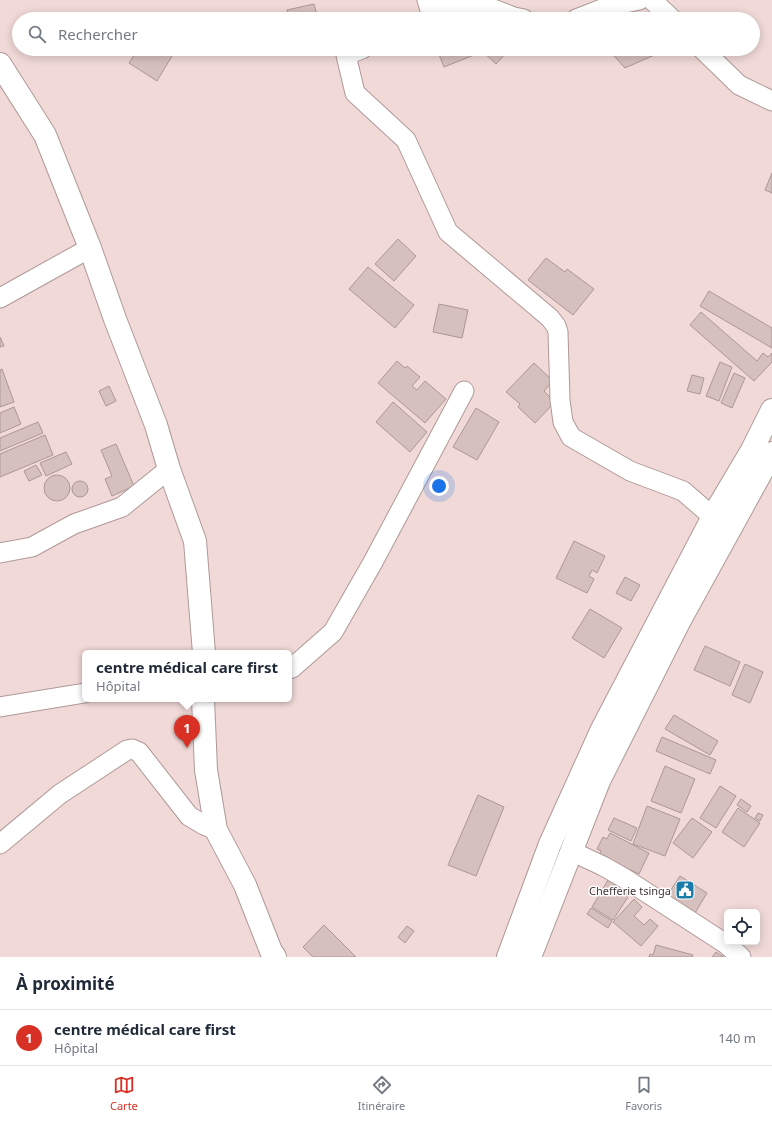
<!DOCTYPE html>
<html lang="fr">
<head>
<meta charset="utf-8">
<style>
  :root { --surface:#fff; --page:#f2f2f3; --text:#1f2937; --muted:#747a83; --line:#e0e1e3; --accent:#d93025 }
  body { margin:0; font-family:"Noto Sans",sans-serif; background:var(--page); color:var(--text) }
  .controls { position:absolute; right:12px; bottom:12px; display:grid; overflow:hidden; border-radius:6px; box-shadow:0 2px 10px #0003 }
  .controls button { width:36px; height:36px; display:grid; place-items:center; padding:0; border:0; border-bottom:1px solid var(--line); background:var(--surface); color:var(--text); font:20px sans-serif }
  .you { position:absolute; left:439px; top:486px; width:14px; height:14px; margin:-10px; border:3px solid #fff; border-radius:50%; background:#1a73e8; box-shadow:0 0 0 6px #1a73e833 }
  .badge { display:grid; place-items:center; width:26px; height:26px; border-radius:50%; background:var(--accent); color:#fff; font-size:13px; font-weight:700 }
  .pin { position:absolute; translate:-50% -33px; filter:drop-shadow(0 1px 2px #0008) }
  .pin::after { content:''; position:absolute; top:21px; width:14px; height:12px; background:inherit; clip-path:polygon(0 0,100% 0,50% 100%) }
  .popup { position:absolute; left:82px; top:650px; width:210px; height:52px; box-sizing:border-box; display:grid; place-content:center; border-radius:6px; background:var(--surface); filter:drop-shadow(0 1px 3px #0005); font-size:13px; white-space:nowrap; color:var(--muted) }
  .popup b { font-size:15px; color:var(--text) }
  .popup::after { content:''; position:absolute; left:50%; top:100%; margin-left:-8px; border:8px solid transparent; border-top-color:var(--surface) }
  .list { margin:0; padding:0; list-style:none }
  h2 { display:flex; justify-content:space-between; align-items:center; height:52px; margin:0; padding:0 16px; font-size:17px }
  h2 small { font-size:13px; font-weight:400; color:var(--muted) }
  .list li { display:grid; grid-template-columns:26px 1fr auto; gap:12px; align-items:center; box-sizing:border-box; height:56px; padding:0 16px; border-top:1px solid var(--line) }
  .list b { display:block; font-size:15px; white-space:nowrap }
  .list p { margin:0; font-size:13px; white-space:nowrap; color:var(--muted) }
  .list em { font-size:13px; font-style:normal; color:var(--muted) }
  .icon { flex:none; width:22px; height:22px; fill:none; stroke:currentColor; stroke-width:2; stroke-linecap:round; stroke-linejoin:round }
  .map { position:relative; flex:none; width:772px; height:957px; overflow:hidden }
  .search { position:absolute; background:var(--surface); box-shadow:0 2px 10px #0003; left:12px; right:12px; top:12px; height:44px; display:flex; align-items:center; gap:10px; box-sizing:border-box; padding:0 14px; border-radius:22px; color:var(--muted); font-size:15px }
  .sheet { height:108px; background:var(--surface) }
  nav { display:flex; justify-content:space-around; align-items:center; box-sizing:border-box; height:56px; border-top:1px solid var(--line); background:var(--surface); font-size:11px; color:var(--muted) }
  nav a { display:grid; justify-items:center; gap:2px }
  nav .on { color:var(--accent) }
  .map>svg:first-child { display:block }
  .building { fill:#d6c0be; stroke:#ac9795 }
  .lines { fill:none; stroke-linecap:round; stroke-linejoin:round }
  .minor-casing { stroke:#af9997; stroke-width:21 }
  .tertiary-casing { stroke:#af9997; stroke-width:24 }
  .secondary-casing { stroke:#af9997; stroke-width:24 }
  .minor { stroke:#fff; stroke-width:19 }
  .tertiary { stroke:#fff; stroke-width:22 }
  .secondary { stroke:#fff; stroke-width:22 }
  .labels { text-anchor:middle; dominant-baseline:central; stroke-width:3; stroke-linejoin:round; paint-order:stroke }
  .poi-label { font-size:11px; fill:#3f3635; stroke:#fff; text-anchor:end }
</style>
</head>
<body>
<div class="map">
<svg width="772" height="957" viewBox="0 0 772 957">
  <rect width="100%" height="100%" fill="#f0d9d7"/>
  <g class="building">
    <path d="M 314,4 L 318,19 L 289,19 L 287,10 Z"/>
    <path d="M 138,49 L 171,49 L 175,51 L 157,81 L 129,63 Z"/>
    <path d="M 446,49 L 475,49 L 479,53 L 444,67 L 438,52 Z"/>
    <path d="M 480,49 L 504,49 L 507,52 L 496,64 Z"/>
    <path d="M 608,49 L 632,49 L 638,56 L 647,52 L 646,49 L 668,49 L 625,68 Z"/>
    <path d="M 772,173 L 772,193 L 765,190 Z"/>
    <path d="M 398,239 L 416,256 L 394,281 L 375,264 Z"/>
    <path d="M 546,258 L 565,272 L 567,269 L 594,289 L 573,315 L 528,280 Z"/>
    <path d="M 368,267 L 414,305 L 395,328 L 349,289 Z"/>
    <path d="M 709,291 L 772,328 L 772,348 L 700,306 Z"/>
    <path d="M 439,304 L 468,310 L 462,338 L 433,332 Z"/>
    <path d="M 701,312 L 757,361 L 763,353 L 768,357 L 772,353 L 772,362 L 754,381 L 690,325 Z"/>
    <path d="M 0,337 L 4,346 L 0,347 Z"/>
    <path d="M 397,361 L 405,368 L 407,366 L 420,377 L 412,386 L 417,390 L 425,381 L 446,399 L 425,423 L 378,383 Z"/>
    <path d="M 720,362 L 732,367 L 719,401 L 706,396 Z"/>
    <path d="M 534,363 L 553,381 L 544,391 L 555,402 L 535,423 L 518,407 L 520,404 L 506,392 Z"/>
    <path d="M 2,369 L 14,402 L 0,407 L 0,370 Z"/>
    <path d="M 734,373 L 745,378 L 732,408 L 721,403 Z"/>
    <path d="M 692,375 L 704,378 L 700,394 L 687,391 Z"/>
    <path d="M 109,386 L 116,401 L 106,406 L 99,391 Z"/>
    <path d="M 393,402 L 427,432 L 410,452 L 376,422 Z"/>
    <path d="M 14,407 L 21,424 L 0,433 L 0,413 Z"/>
    <path d="M 476,408 L 499,422 L 477,460 L 453,447 Z"/>
    <path d="M 38,422 L 43,433 L 0,451 L 0,438 Z"/>
    <path d="M 45,435 L 53,455 L 0,477 L 0,454 Z"/>
    <path d="M 116,444 L 134,486 L 112,496 L 105,479 L 112,476 L 101,450 Z"/>
    <path d="M 66,452 L 72,464 L 46,476 L 40,463 Z"/>
    <path d="M 36,465 L 42,475 L 29,481 L 24,471 Z"/>
    <circle cx="57" cy="488" r="13"/>
    <circle cx="80" cy="489" r="8"/>
    <path d="M 574,541 L 605,556 L 597,573 L 592,570 L 589,576 L 594,579 L 587,593 L 556,578 Z"/>
    <path d="M 625,577 L 640,585 L 631,601 L 616,593 Z"/>
    <path d="M 590,609 L 622,628 L 604,658 L 572,638 Z"/>
    <path d="M 705,646 L 740,662 L 730,686 L 694,670 Z"/>
    <path d="M 745,664 L 763,672 L 750,703 L 732,695 Z"/>
    <path d="M 674,715 L 718,741 L 710,755 L 665,729 Z"/>
    <path d="M 662,737 L 716,760 L 710,774 L 656,751 Z"/>
    <path d="M 665,766 L 695,779 L 681,813 L 651,801 Z"/>
    <path d="M 720,786 L 736,796 L 716,828 L 700,818 Z"/>
    <path d="M 478,795 L 504,807 L 476,876 L 448,865 Z"/>
    <path d="M 741,799 L 751,806 L 747,812 L 737,805 Z"/>
    <path d="M 647,806 L 680,819 L 665,856 L 633,844 Z"/>
    <path d="M 738,808 L 760,823 L 744,847 L 722,832 Z"/>
    <path d="M 758,813 L 763,815 L 760,821 L 755,818 Z"/>
    <path d="M 614,818 L 637,828 L 631,841 L 608,830 Z"/>
    <path d="M 692,818 L 712,832 L 693,858 L 673,843 Z"/>
    <path d="M 610,833 L 649,853 L 639,874 L 599,855 L 601,851 L 597,849 L 603,837 L 607,839 Z"/>
    <path d="M 680,876 L 707,893 L 695,913 L 667,896 Z"/>
    <path d="M 608,880 L 630,894 L 613,920 L 592,907 Z"/>
    <path d="M 634,899 L 642,907 L 634,916 L 644,925 L 650,919 L 658,926 L 641,946 L 613,922 Z"/>
    <path d="M 591,908 L 612,921 L 608,928 L 587,914 Z"/>
    <path d="M 324,925 L 356,957 L 313,957 L 303,947 Z"/>
    <path d="M 407,926 L 414,931 L 405,943 L 398,937 Z"/>
    <path d="M 656,945 L 693,955 L 692,957 L 649,957 L 650,954 L 653,955 Z"/>
    <path d="M 716,952 L 724,957 L 712,957 Z"/>
  </g>
  <g class="lines">
    <defs>
      <g id="minor">
        <path d="M 427,0 L 430,10 L 480,4 L 514,17 L 524,19"/>
        <path d="M 652,0 L 672,19"/>
        <path d="M 576,19 L 607,7 L 639,0"/>
        <path d="M 362,49 L 346,55 L 355,93 L 406,140 L 448,232 L 550,318 L 556,326 L 558,332 L 560,400 L 563,422 L 571,437 L 630,471 L 683,491 L 713,517"/>
        <path d="M 702,49 L 739,85 L 772,101"/>
        <path d="M 0,298 L 90,248"/>
        <path d="M 0,553 L 32,547 L 74,524 L 122,507 L 169,469"/>
        <path d="M 289,669 L 292,668 L 333,632 L 373,562 L 464,391"/>
        <path d="M 0,707 L 85,693"/>
        <path d="M 0,844 L 60,794 L 127,750 L 132,749 L 139,752 L 189,816 L 204,825 L 216,830"/>
        <path d="M 571,851 L 603,866 L 624,878 L 726,944 L 741,957"/>
      </g>
      <g id="tertiary">
        <path d="M 0,64 L 45,135 L 90,248 L 115,319 L 156,425 L 169,469 L 195,541 L 204,653"/>
        <path d="M 203,699 L 206,770 L 216,830 L 245,885 L 271,951 L 275,957"/>
      </g>
      <g id="secondary">
        <path d="M 508,957 L 550,844 L 602,729 L 717,509 L 752,450 L 772,410"/>
        <path d="M 530,957 L 599,781 L 679,622 L 772,453"/>
      </g>
    </defs>
    <use href="#minor" class="minor-casing"/>
    <use href="#tertiary" class="tertiary-casing"/>
    <use href="#secondary" class="secondary-casing"/>
    <use href="#minor" class="minor"/>
    <use href="#tertiary" class="tertiary"/>
    <use href="#secondary" class="secondary"/>
  </g>
  <defs>
    <symbol id="civic-square" viewBox="-11 -11 22 22"><rect x="-9" y="-9" width="18" height="18" rx="4" fill="#1a7da9" stroke="#fff"/><path d="M-.6-6.5H3V-4.5H.6V-3L4-1V1h2V6H-6V1h2V-1L-.6-3ZM-1.2 2.5V6h2.4V2.5Z" fill="#fff"/></symbol>
  </defs>
  <g fill-rule="evenodd">
    <use href="#civic-square" x="674" y="879" width="22" height="22"/>
  </g>
  <g class="labels">
    <g class="poi-label">
      <text x="671" y="890">Chefferie tsinga</text>
    </g>
  </g>
</svg>
<div class="controls">
<button><svg class="icon" aria-label="locate" viewBox="0 0 24 24"><circle cx="12" cy="12" r="6"/><path d="M12 2v4M12 18v4M2 12h4M18 12h4"/></svg></button>
</div>
<div class="you"></div>
<div class="pin badge" style="left:187px;top:748px">1</div>
<div class="popup"><b>centre médical care first</b>Hôpital</div>
<div class="search"><svg class="icon" aria-label="search" viewBox="0 0 24 24"><circle cx="10" cy="10" r="6"/><path d="M15 15l6 6"/></svg>Rechercher</div>
</div>
<section class="sheet">
<h2>À proximité<small></small></h2>
<ul class="list">
<li><span class="badge">1</span><div><b>centre médical care first</b><p>Hôpital</p></div><em>140 m</em></li>
</ul>
</section>
<nav>
<a class="on"><svg class="icon" aria-label="map" viewBox="0 0 24 24"><path d="M3 6l6-2 6 2 6-2v14l-6 2-6-2-6 2zM9 4v14M15 6v14"/></svg>Carte</a>
<a><svg class="icon" aria-label="directions" viewBox="0 0 24 24"><path d="M12 3l9 9-9 9-9-9zM9 14v-3h6M13 9l2 2-2 2"/></svg>Itinéraire</a>
<a><svg class="icon" aria-label="saved" viewBox="0 0 24 24"><path d="M7 4h10v16l-5-4-5 4z"/></svg>Favoris</a>
</nav>
</body>
</html>
